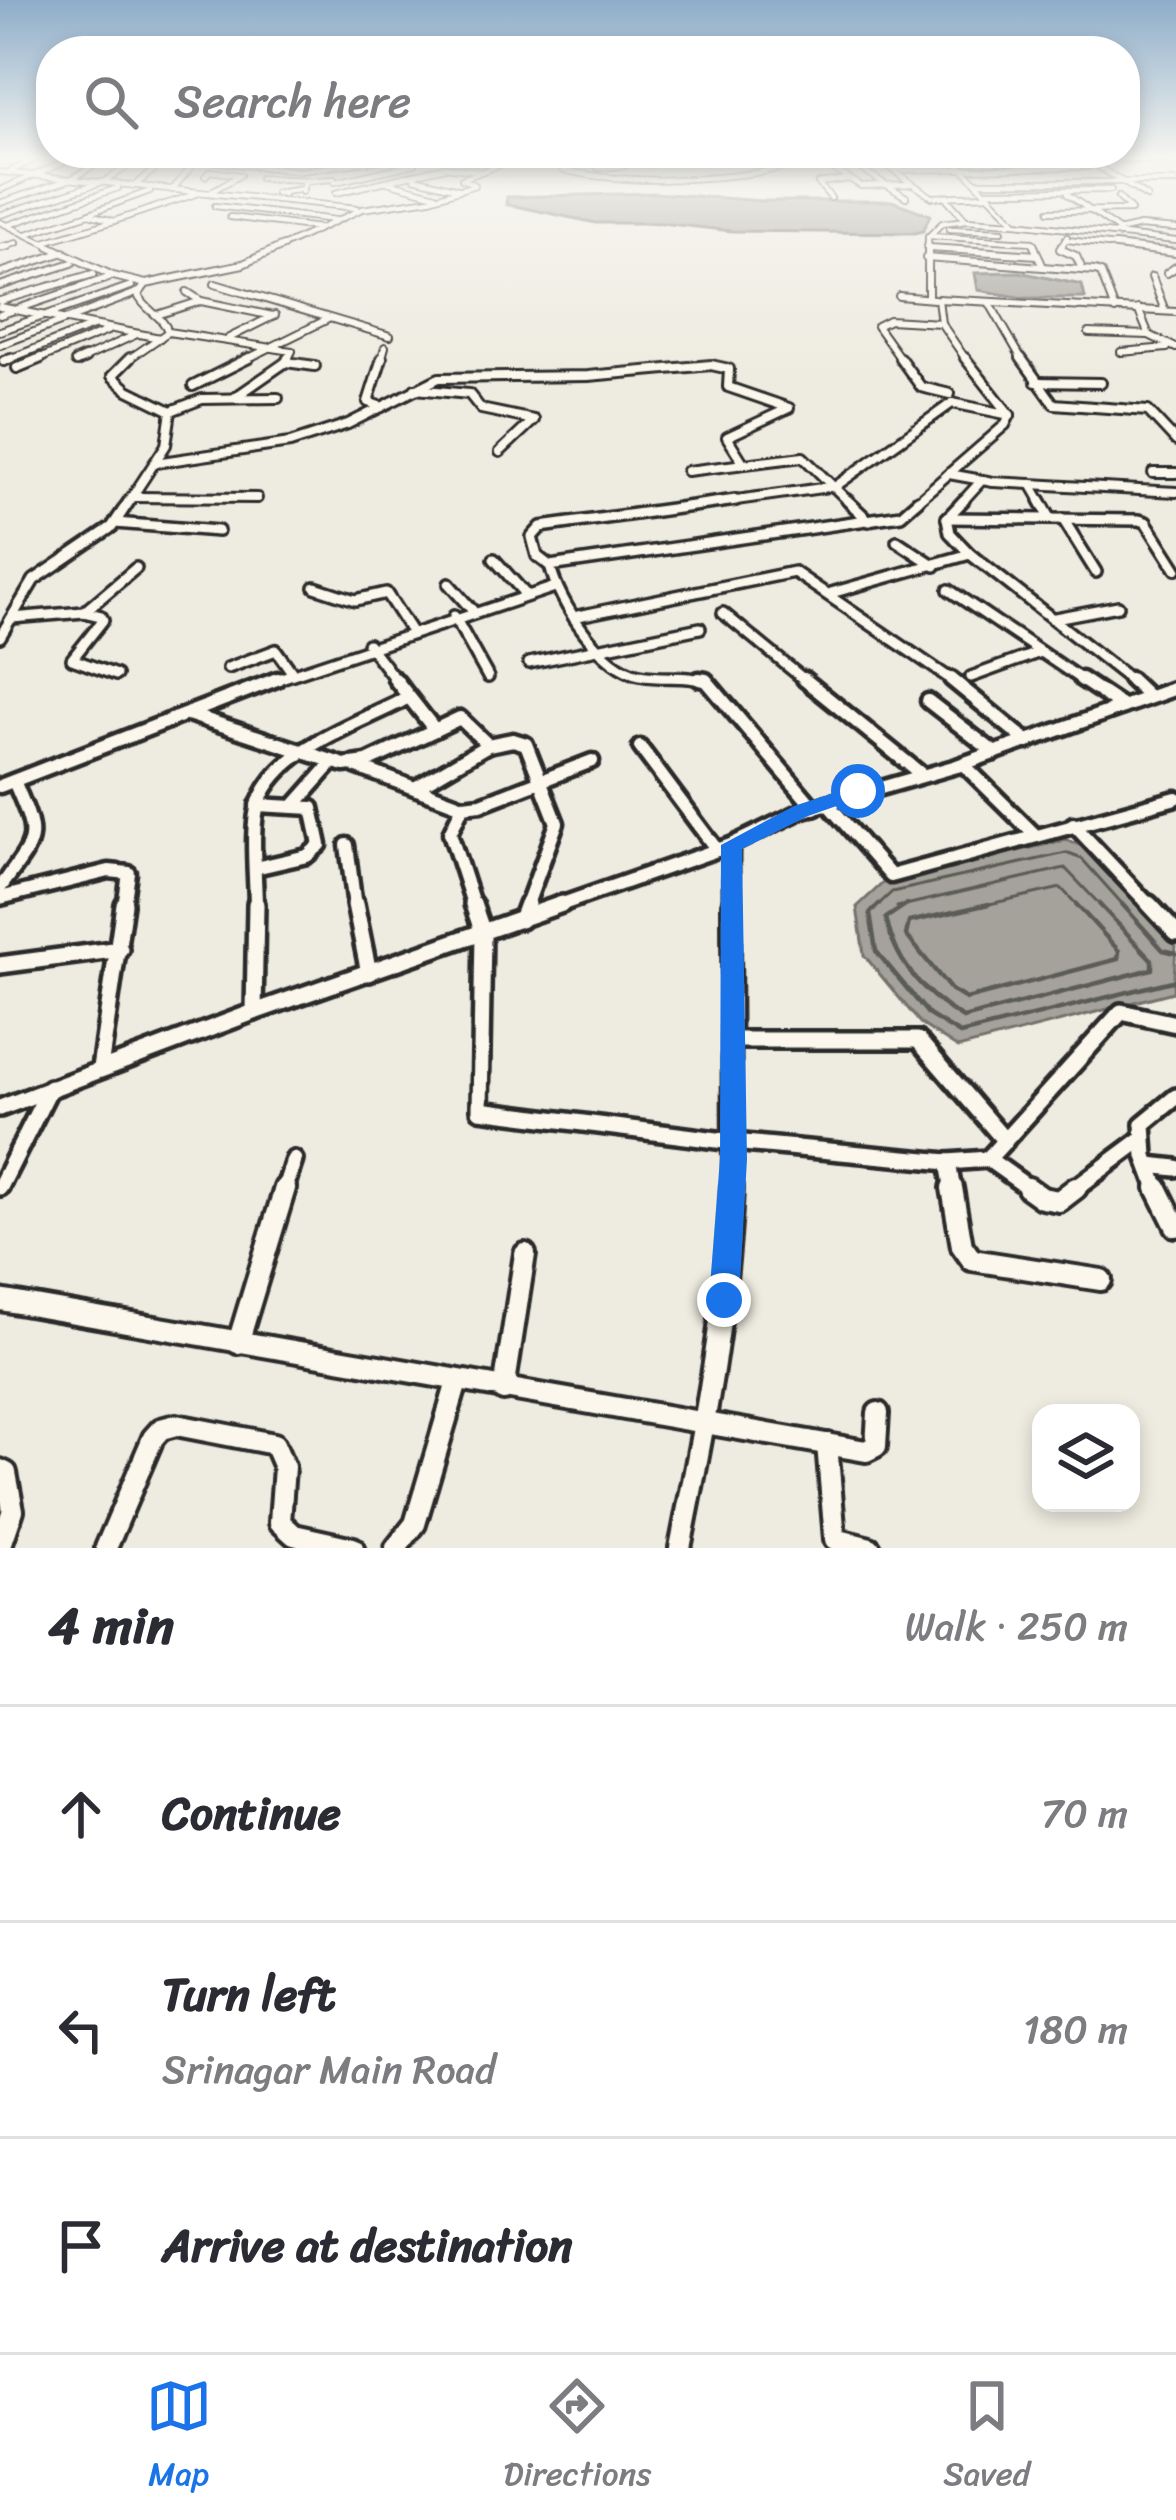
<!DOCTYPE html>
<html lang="en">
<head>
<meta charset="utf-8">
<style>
  :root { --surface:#fff; --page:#f2f2f3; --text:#2b2b33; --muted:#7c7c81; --line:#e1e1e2; --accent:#1a73e8 }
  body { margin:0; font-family:Sriracha,sans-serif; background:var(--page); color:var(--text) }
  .controls { position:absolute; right:36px; bottom:36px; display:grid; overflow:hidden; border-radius:24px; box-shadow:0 6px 18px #0003 }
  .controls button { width:108px; height:108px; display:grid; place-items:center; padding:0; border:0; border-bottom:3px solid var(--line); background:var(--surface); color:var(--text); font:60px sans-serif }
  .stop { position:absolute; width:36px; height:36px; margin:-27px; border:9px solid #1a73e8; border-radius:50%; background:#fff }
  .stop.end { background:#1a73e8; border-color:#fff; box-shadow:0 3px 12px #0008 }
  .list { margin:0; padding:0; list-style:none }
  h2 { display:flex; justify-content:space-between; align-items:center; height:156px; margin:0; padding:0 48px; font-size:51px }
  h2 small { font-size:39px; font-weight:400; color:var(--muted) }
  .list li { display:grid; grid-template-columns:78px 1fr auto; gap:36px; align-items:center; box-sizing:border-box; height:216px; padding:0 48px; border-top:3px solid var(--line) }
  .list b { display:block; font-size:45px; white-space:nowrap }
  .list p { margin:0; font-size:39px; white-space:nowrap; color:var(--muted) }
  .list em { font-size:39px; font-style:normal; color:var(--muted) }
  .icon { flex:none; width:66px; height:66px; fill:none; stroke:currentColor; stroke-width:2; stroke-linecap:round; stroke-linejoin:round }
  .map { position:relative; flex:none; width:1176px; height:1548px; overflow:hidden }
  .search { position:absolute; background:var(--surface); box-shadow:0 6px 18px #0003; left:36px; right:36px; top:36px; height:132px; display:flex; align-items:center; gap:30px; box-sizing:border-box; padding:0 42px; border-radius:48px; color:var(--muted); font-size:45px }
  .sheet { height:804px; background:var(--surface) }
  nav { display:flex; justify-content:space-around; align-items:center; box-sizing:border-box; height:168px; border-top:3px solid var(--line); background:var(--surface); font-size:33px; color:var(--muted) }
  nav a { display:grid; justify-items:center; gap:6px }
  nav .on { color:var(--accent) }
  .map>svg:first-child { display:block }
  .water { fill:#a4a29a; stroke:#74726e; stroke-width:3 }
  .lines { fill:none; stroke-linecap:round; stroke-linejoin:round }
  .shore-far1 { stroke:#5b5b57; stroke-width:3 }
  .shore { stroke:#5b5b57; stroke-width:4.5 }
  .street-far6-casing { stroke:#2b2b2b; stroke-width:8 }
  .street-far5-casing { stroke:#2b2b2b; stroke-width:10 }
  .street-far4-casing { stroke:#2b2b2b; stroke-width:14 }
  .street-far3-casing { stroke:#2b2b2b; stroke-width:16 }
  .street-far2-casing { stroke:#2b2b2b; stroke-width:21 }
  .street-far1-casing { stroke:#2b2b2b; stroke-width:24 }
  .street-casing { stroke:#2b2b2b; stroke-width:28 }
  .street-far6 { stroke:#fbf7ec; stroke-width:4.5 }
  .street-far5 { stroke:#fbf7ec; stroke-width:6 }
  .street-far4 { stroke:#fbf7ec; stroke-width:8 }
  .street-far3 { stroke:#fbf7ec; stroke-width:9 }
  .street-far2 { stroke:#fbf7ec; stroke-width:12 }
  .street-far1 { stroke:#fbf7ec; stroke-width:15 }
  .street { stroke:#fbf7ec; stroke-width:20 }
  .route { fill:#1a73e8 }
</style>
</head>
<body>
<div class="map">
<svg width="1176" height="1548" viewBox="0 0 1176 1548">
  <rect width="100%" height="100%" fill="#eeebe0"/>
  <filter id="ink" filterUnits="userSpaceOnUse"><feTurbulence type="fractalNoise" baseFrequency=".00833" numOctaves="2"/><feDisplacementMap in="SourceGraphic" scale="24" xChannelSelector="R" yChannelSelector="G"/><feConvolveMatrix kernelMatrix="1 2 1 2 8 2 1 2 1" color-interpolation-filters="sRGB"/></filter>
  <g filter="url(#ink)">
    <g class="water">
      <path d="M 654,193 L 762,201 L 892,201 L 930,215 L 923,231 L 915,233 L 732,231 L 661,223 L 596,223 L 506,204 L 507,197 Z"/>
      <path d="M 1019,272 L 1082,285 L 1085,298 L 1024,298 L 978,290 L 975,273 Z"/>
      <path d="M 1066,840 L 1088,848 L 1176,946 L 1173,992 L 958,1048 L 921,1024 L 864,955 L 857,907 L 885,881 Z"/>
    </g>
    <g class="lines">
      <g class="shore-far1">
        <path d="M 876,907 L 892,892 L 1066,853 L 1082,859 L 1125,907"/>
        <path d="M 897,907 L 1065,868 L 1102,907"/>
        <path d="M 976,907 L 1061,888 L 1079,907"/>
      </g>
      <g class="shore">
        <path d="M 879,904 L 870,913 L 876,951 L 929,1015 L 960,1034 L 1176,980"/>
        <path d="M 907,904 L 886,918 C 895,962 925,995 963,1018 L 1152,969 L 1152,960 L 1099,904"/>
        <path d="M 989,904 L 909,922 L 906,935 L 951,990 L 966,999 L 1118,959 L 1119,951 L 1076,904"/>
        <path d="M 1122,904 L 1163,950 L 1176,953"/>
      </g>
      <defs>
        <g id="street-far6">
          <path d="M 180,158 L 300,171 L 396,158"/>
          <path d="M 447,158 L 494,164"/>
          <path d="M 875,158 L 932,197 L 990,195"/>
          <path d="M 952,158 L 1016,223 L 1176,241"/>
          <path d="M 1088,160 L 1176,160"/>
          <path d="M 1091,162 L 1147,197"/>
          <path d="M 827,165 L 861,186 L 911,184"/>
          <path d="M 855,165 L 906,197"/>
          <path d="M 598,168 L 625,166"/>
          <path d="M 563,170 C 638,188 753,179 827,158"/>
          <path d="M 893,170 L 1087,167"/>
          <path d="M 11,171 L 37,158"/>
          <path d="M 0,172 L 357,208"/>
          <path d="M 205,176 L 210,171 L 240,175 L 212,191"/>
          <path d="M 260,178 L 307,180"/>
          <path d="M 414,178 L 458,189"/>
          <path d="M 335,182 L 415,164"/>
          <path d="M 387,182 L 436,195"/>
          <path d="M 977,182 L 1176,182"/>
          <path d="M 134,186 L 169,158"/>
          <path d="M 0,190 L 74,158"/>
          <path d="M 172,190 L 198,159"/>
          <path d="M 986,191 L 1111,190"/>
          <path d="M 302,192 L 305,181 L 334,179"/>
          <path d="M 336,193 L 445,167 L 478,171"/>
          <path d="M 284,194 L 276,193 L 303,189"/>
          <path d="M 1067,194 L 1120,231"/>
          <path d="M 831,198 L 818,183 L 849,179"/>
          <path d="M 948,200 L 966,220 L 1015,223"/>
          <path d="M 0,203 L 71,179 L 107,158"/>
          <path d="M 215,206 L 335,220"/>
          <path d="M 1049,211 L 1131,210 L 1118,197"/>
          <path d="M 90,213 L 150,191"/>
          <path d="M 0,215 L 105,181 L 141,158"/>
          <path d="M 230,217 L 319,228"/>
          <path d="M 114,221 L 199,193"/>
          <path d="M 0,222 L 56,249"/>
          <path d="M 8,225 L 118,188"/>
          <path d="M 949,229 L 1002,231"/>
          <path d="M 1118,231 L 1140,226 L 1176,229"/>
          <path d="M 27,234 L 89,214 L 114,221 L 44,242"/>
          <path d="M 928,236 L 1033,242 L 1036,249"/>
          <path d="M 1068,240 L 1139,249"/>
          <path d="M 0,248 L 17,243"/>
          <path d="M 929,248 L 938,249"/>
          <path d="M 276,249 L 362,209 L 430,199 L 475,185 L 462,179 L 513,160 L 547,158"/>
          <path d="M 928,249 L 928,237 L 942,223 L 966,220"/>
          <path d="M 1060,249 L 1067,237"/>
        </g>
        <g id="street-far5">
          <path d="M 49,246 L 113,276 L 146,284"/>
          <path d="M 928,246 L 928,298"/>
          <path d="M 1034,246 L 1043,267"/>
          <path d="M 1062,246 L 1060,249 L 1076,256 L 1082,269"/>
          <path d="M 1115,246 L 1176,253"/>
          <path d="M 0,248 L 8,246"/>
          <path d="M 929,248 L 1038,255"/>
          <path d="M 926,258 L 1095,271 L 1101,273 L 1115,310"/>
          <path d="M 0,273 L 64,252"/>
          <path d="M 1167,273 L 1176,267"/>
          <path d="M 1152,277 L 1165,311"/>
          <path d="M 215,284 L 390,336"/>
          <path d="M 0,286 L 72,263"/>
          <path d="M 899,296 L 934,299"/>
          <path d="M 0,301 L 93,274"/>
          <path d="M 201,301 L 273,316"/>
          <path d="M 989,302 L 1023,361"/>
          <path d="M 0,307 L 160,338"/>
          <path d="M 1138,309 L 1149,335 L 1176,348"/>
          <path d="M 0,315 L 108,278"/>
          <path d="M 157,315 L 201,301 L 187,292"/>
          <path d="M 0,331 L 131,286"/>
          <path d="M 168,332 L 292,351 L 287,361"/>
          <path d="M 1089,333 L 1149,335"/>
          <path d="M 229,338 L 275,315"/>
          <path d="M 0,345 L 139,292"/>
          <path d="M 1121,352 L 1167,348"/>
          <path d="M 4,361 L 93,326"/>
          <path d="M 34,361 L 112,329"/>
          <path d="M 78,361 L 135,335"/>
          <path d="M 126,361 L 168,332 C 163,315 145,311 138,295 L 146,284 L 243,264 L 283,246"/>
          <path d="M 243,361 L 328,319"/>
          <path d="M 381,361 L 385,347"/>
          <path d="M 902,361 L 877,326 L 889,320 L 941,323"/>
          <path d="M 967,361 L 941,323 L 938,299 L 1176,312"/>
        </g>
        <g id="street-far4">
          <path d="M 288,358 L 286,362 L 315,366"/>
          <path d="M 382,358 L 368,402 L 382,407"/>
          <path d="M 900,358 L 921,387 L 950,394"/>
          <path d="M 1021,358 L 1054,404 L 1148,411 L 1176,441"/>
          <path d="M 4,361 L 11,358"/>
          <path d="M 76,362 L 85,358"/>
          <path d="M 17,368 L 41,358"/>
          <path d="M 1036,382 L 1101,383"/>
          <path d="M 193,386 L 249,358"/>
          <path d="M 415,389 L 469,394 L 481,409 L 534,420 L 500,452"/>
          <path d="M 234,398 L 286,362"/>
          <path d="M 171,411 L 202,399 L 278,398"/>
          <path d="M 155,463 L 290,443 L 348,424 L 439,378 L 588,376 L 711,365 L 729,369 L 728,387 L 789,408 L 727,437 L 744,464"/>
          <path d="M 687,471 L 803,457 L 850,503"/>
          <path d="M 1153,473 L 1176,473"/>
          <path d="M 949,474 L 993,482 L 1176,492"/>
          <path d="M 1031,484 L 1042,503"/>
          <path d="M 131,497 L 257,498"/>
          <path d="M 128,503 L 166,445 L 171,411 L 128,390 L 112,376 L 130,358"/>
          <path d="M 715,503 L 836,486 L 952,403 L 1010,415"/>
          <path d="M 915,503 L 1005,425 L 1010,415 L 965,358"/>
          <path d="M 961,503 L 982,480"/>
        </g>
        <g id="street-far3">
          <path d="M 847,500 L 869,521"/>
          <path d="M 1040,500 L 1049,516"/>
          <path d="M 947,518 L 1139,520 L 1146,522 L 1176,569"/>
          <path d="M 947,518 L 964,500"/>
          <path d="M 1063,519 L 1096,572"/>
          <path d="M 115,523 L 218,531"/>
          <path d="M 897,541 L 935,566"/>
          <path d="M 970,554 L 1133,682"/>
          <path d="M 494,559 L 526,595"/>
          <path d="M 550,566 L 537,556 L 532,537 L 541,527 L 736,500"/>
          <path d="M 449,584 L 473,611"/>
          <path d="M 315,587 L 355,600 L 386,593 L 410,630"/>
          <path d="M 949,590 L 1085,682"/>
          <path d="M 831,593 L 970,554 L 950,533 L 947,518"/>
          <path d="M 84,612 L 136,568"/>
          <path d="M 723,613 L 807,682"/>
          <path d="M 454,616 L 488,677"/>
          <path d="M 578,616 L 794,572 L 955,682"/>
          <path d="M 12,618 L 84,612 L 101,616 L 103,620 L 72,659 L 116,675"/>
          <path d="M 1055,618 L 1118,606"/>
          <path d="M 0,637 L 34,580 L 112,527 L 130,500"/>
          <path d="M 368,644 L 397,682"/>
          <path d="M 529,663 L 700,628"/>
          <path d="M 228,668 L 276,650 L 291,671"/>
          <path d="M 971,677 L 1040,652"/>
          <path d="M 269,682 L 555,587"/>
          <path d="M 707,682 C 686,674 663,680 640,675 C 601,668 559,603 550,566 L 901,515 L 918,500"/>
        </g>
        <g id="street-far2">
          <path d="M 395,679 L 435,730"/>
          <path d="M 699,679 L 706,680 L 814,808"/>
          <path d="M 804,679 L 921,774"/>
          <path d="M 951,679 L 1028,742"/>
          <path d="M 1081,679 L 1123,707"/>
          <path d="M 1130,679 L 1149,697"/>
          <path d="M 928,701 L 995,753"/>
          <path d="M 188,714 L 344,765 L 367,762 L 460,718 L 488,745 L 513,740 L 526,744 L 557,823 L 526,907"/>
          <path d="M 640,747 L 717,850"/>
          <path d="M 963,764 L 1035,835"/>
          <path d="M 355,766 L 463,806 L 481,804 L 592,761"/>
          <path d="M 0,786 L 277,679"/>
          <path d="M 415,788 L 488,745"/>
          <path d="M 827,803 L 891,876 L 1176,798"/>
          <path d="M 294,806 L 333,762"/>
          <path d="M 463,806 L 450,833 L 474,907"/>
          <path d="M 1073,824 L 1151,907"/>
          <path d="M 347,845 L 355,907"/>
          <path d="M 731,845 L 731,907"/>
          <path d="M 255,868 L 307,856 L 320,845 L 312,808 L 257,805"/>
          <path d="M 0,888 C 38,836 40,841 14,781"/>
          <path d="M 0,898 L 109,871 L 129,873 L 124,907"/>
          <path d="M 256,907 C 256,880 250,825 259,802 C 281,746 357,725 405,699"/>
          <path d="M 554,907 L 731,845 L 801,811 L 957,766 L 1176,688"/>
        </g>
        <g id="street-far1">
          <path d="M 355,904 L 369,973"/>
          <path d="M 473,904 L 483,933 L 480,1110 L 733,1142 L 948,1162 L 988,1159 L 1121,1012 L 1176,1024"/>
          <path d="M 731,904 L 732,1191"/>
          <path d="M 1149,904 L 1176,933"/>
          <path d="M 521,920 L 527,904"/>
          <path d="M 0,965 L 120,949"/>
          <path d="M 254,1012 L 256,904"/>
          <path d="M 732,1040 L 918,1040 L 1005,1141"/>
          <path d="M 100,1068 L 124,904"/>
          <path d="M 0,1108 L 254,1012 L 562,904"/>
          <path d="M 988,1159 L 1033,1191"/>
          <path d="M 948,1162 L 953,1191"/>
          <path d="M 1149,1165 L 1176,1168"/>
          <path d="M 0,1187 L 50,1088"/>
          <path d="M 284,1191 L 294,1160"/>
          <path d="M 1072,1191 L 1142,1139"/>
          <path d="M 1158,1191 L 1145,1156 L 1143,1124 L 1176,1097"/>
        </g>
        <g id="street">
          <path d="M 952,1188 L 962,1246 L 972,1260 L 1101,1280"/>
          <path d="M 1028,1188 L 1042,1198 L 1059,1201 L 1076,1188"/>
          <path d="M 1157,1188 L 1176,1226"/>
          <path d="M 0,1300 L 866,1451 L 876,1446 L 878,1413"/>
          <path d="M 238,1343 L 285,1188"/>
          <path d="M 504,1390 L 525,1254"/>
          <path d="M 827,1444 L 835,1539 L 870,1548"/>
          <path d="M 0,1470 L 6,1473 L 13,1510 L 0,1548"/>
          <path d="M 106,1548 L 153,1438 L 161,1429 L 176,1425 L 274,1444 L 284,1467 L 280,1522 L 294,1535 L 353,1548"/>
          <path d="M 396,1548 L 415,1524 L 457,1382"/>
          <path d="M 680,1548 C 704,1428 727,1310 732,1188"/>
        </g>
      </defs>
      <use href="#street-far6" class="street-far6-casing"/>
      <use href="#street-far5" class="street-far5-casing"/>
      <use href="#street-far4" class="street-far4-casing"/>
      <use href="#street-far3" class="street-far3-casing"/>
      <use href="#street-far2" class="street-far2-casing"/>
      <use href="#street-far1" class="street-far1-casing"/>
      <use href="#street" class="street-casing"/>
      <use href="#street-far6" class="street-far6"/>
      <use href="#street-far5" class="street-far5"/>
      <use href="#street-far4" class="street-far4"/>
      <use href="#street-far3" class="street-far3"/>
      <use href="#street-far2" class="street-far2"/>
      <use href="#street-far1" class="street-far1"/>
      <use href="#street" class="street"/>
    </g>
  </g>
  <linearGradient id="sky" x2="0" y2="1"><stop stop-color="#8dadc9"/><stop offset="0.42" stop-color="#f7f6f1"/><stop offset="1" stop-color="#f7f6f1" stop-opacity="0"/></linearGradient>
  <rect width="1176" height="375" fill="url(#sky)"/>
  <path class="route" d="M 858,785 L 865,787 L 865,796 L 808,816 L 742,849 L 747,1159 L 739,1300 L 735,1311 L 724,1316 L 713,1311 L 709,1300 L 720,1159 L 721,845 L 794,806 Z"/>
</svg>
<div class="controls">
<button><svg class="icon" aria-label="layers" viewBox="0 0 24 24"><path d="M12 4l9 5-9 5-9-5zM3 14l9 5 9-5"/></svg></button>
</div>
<div class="stop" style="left:858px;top:791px"></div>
<div class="stop end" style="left:724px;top:1300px"></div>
<div class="search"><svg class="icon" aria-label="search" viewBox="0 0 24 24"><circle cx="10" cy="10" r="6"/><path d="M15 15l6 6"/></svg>Search here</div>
</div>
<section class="sheet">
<h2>4 min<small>Walk · 250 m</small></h2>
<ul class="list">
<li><svg class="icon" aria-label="ahead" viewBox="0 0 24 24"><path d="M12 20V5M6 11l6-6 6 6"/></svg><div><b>Continue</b></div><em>70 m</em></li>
<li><svg class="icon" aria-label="left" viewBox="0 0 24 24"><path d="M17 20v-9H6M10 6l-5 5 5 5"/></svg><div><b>Turn left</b><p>Srinagar Main Road</p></div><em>180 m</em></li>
<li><svg class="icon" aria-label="arrive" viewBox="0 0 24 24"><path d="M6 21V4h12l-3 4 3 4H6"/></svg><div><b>Arrive at destination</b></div></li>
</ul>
</section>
<nav>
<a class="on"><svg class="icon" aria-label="map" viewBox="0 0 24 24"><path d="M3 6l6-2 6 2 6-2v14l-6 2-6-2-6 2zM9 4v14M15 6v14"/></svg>Map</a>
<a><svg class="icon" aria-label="directions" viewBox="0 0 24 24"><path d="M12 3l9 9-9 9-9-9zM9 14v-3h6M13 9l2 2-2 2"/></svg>Directions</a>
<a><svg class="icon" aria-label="saved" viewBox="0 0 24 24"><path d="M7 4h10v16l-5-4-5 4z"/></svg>Saved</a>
</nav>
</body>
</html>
